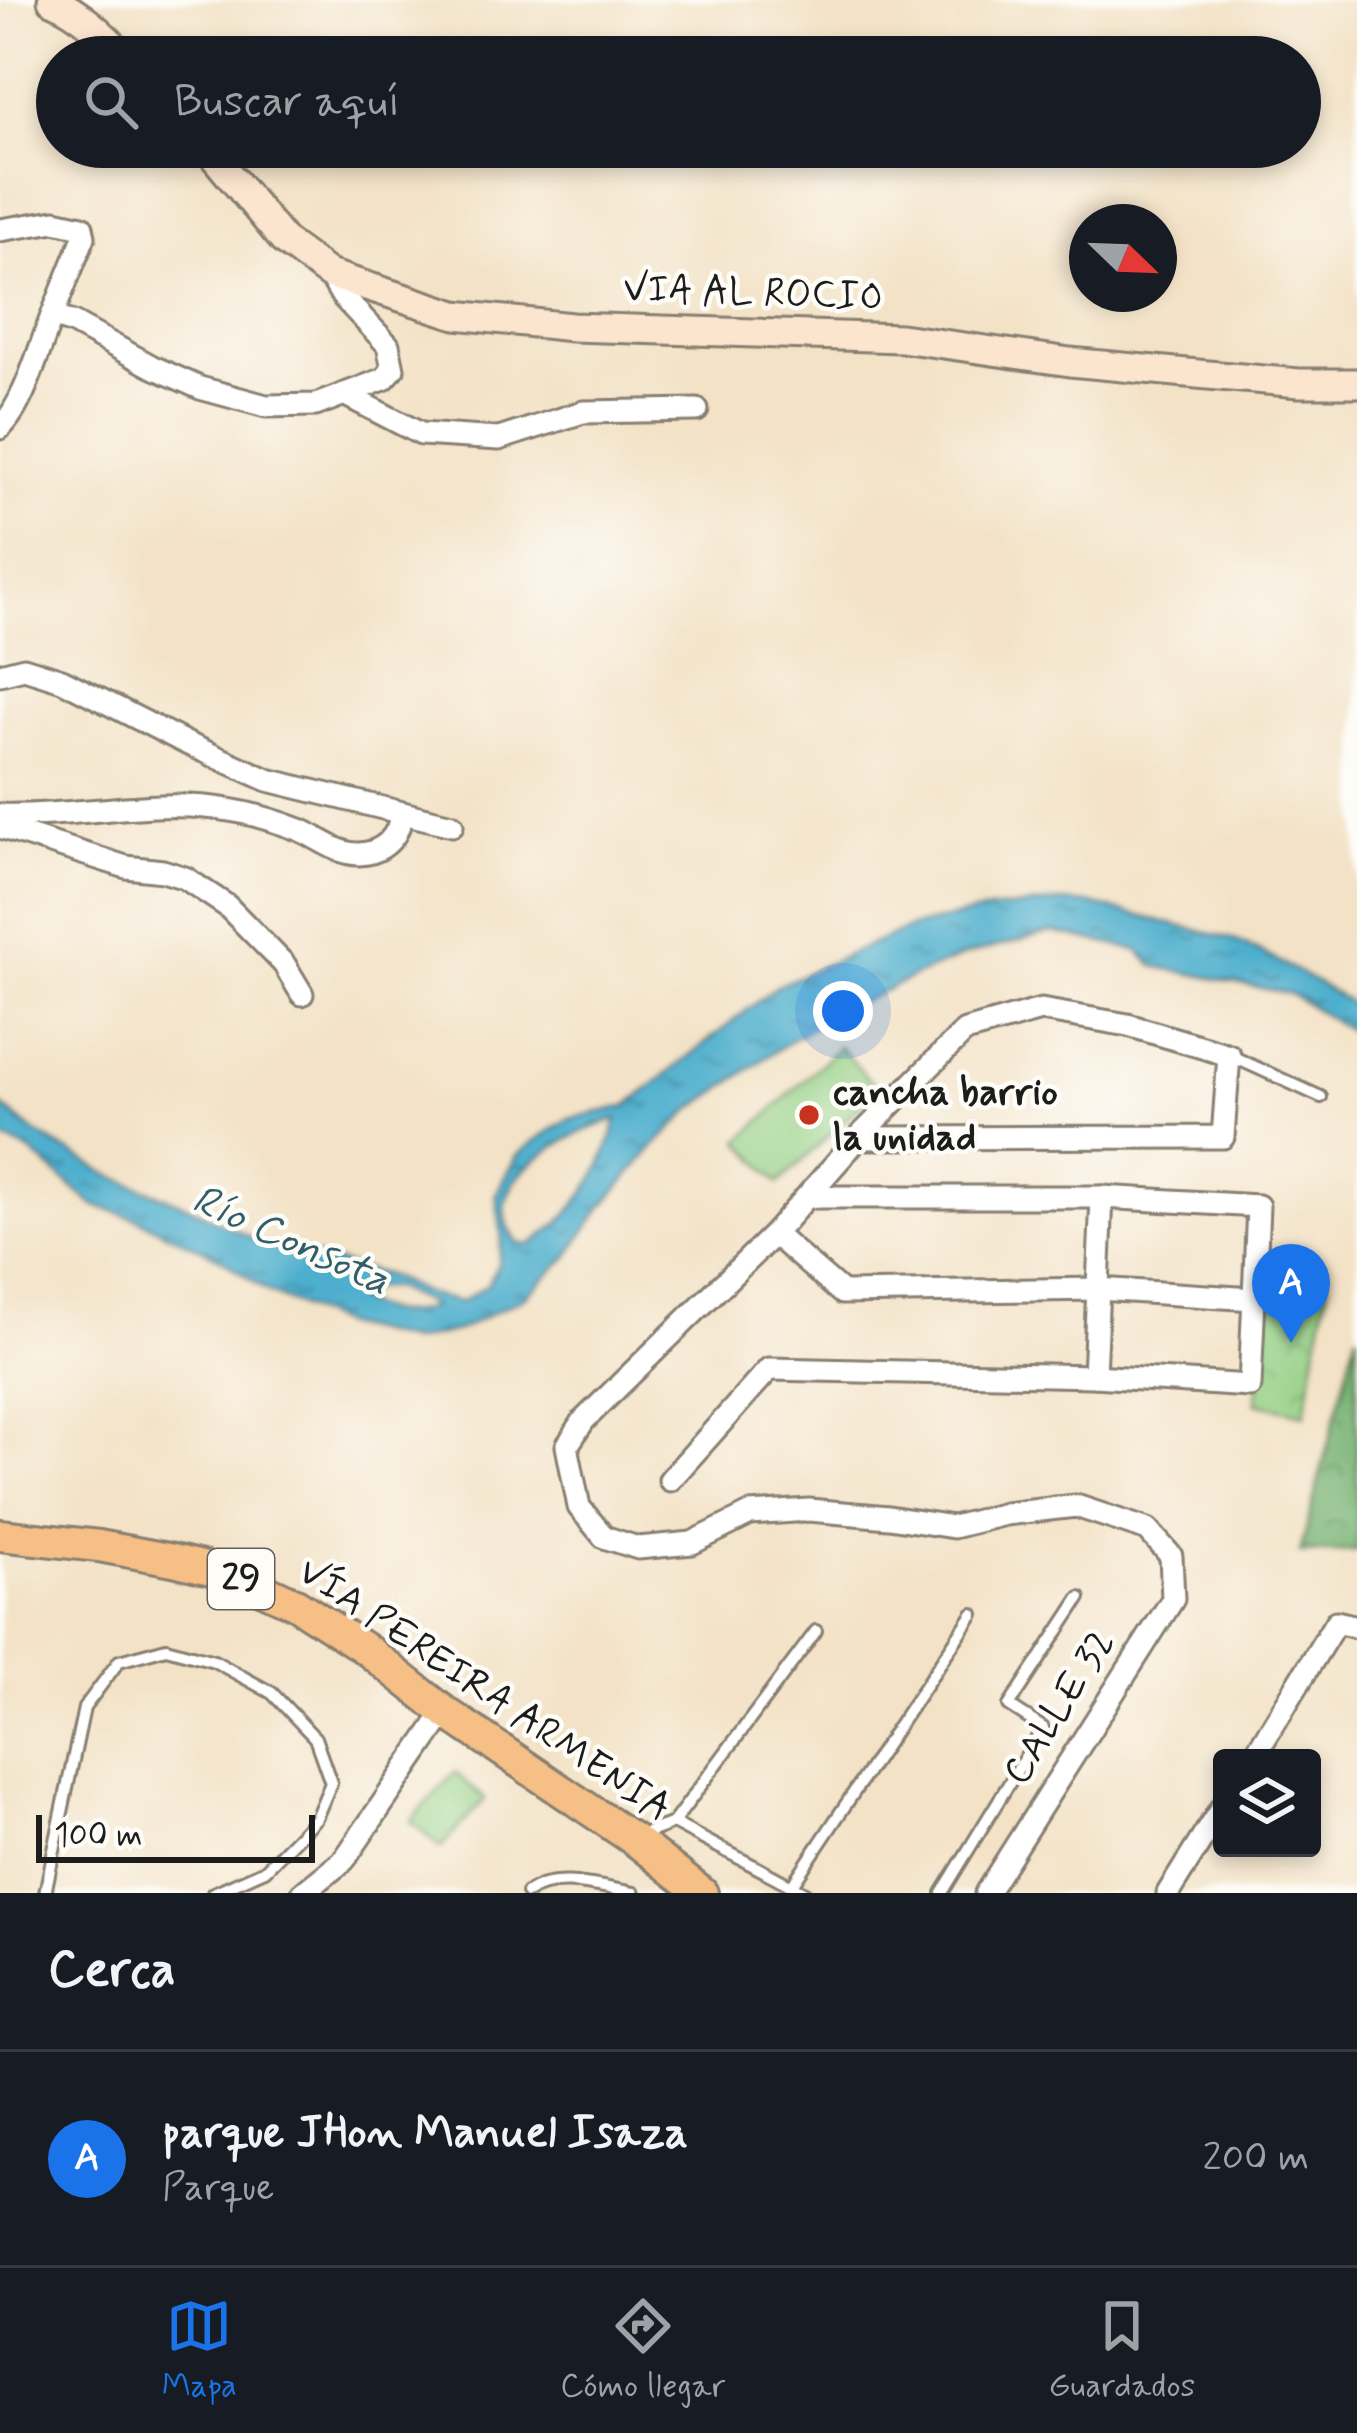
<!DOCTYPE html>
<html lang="es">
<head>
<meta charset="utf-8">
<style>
  :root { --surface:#171b24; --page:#20242c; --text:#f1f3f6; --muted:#9ea1a6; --line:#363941; --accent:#1a73e8 }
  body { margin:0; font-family:Mynerve,sans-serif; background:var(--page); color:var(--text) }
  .controls { position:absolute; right:36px; bottom:36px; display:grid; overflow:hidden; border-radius:12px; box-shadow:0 6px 18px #0003 }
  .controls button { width:108px; height:108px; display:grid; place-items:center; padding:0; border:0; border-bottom:3px solid var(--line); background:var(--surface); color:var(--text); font:60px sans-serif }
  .compass { position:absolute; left:1069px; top:204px; width:108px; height:108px; border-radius:50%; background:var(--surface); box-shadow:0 6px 18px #0003; rotate:113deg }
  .scale { position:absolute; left:36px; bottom:30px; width:279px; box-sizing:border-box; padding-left:12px; border:6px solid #1c1c1c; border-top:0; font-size:33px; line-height:42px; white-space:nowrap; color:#1c1c1c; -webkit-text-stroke:9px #fdfcf7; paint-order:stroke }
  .you { position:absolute; left:843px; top:1011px; width:42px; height:42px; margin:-30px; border:9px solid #fff; border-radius:50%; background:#1a73e8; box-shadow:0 0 0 18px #1a73e833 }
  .badge { display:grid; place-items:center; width:78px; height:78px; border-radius:50%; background:var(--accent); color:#fff; font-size:39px; font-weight:700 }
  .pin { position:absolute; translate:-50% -99px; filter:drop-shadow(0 3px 6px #0008) }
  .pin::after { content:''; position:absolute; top:63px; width:42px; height:36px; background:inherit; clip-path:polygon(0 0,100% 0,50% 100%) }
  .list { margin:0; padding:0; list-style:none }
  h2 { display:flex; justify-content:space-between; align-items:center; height:156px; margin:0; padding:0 48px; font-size:51px }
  h2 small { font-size:39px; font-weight:400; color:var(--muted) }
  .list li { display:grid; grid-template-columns:78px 1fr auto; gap:36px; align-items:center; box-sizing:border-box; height:216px; padding:0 48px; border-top:3px solid var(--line) }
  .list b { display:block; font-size:45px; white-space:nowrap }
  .list p { margin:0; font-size:39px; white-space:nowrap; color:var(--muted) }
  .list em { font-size:39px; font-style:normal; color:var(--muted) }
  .icon { flex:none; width:66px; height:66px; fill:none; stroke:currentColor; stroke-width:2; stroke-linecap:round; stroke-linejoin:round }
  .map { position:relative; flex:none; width:1357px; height:1893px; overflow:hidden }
  .search { position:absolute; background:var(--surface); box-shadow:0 6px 18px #0003; left:36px; right:36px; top:36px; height:132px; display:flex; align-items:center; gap:30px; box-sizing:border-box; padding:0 42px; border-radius:66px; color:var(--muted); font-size:45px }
  .sheet { height:372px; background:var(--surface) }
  nav { display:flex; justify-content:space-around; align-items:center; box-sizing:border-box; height:168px; border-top:3px solid var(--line); background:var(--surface); font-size:33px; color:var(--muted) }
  nav a { display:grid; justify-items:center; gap:6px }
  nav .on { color:var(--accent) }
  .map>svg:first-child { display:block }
  .grass { fill:#94cf84; stroke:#587650; stroke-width:3 }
  .forest { fill:url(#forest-crowns); stroke:#4a6747; stroke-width:3 }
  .park { fill:url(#park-crowns); stroke:#587650; stroke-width:3 }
  .water { fill:url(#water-ripples); stroke:#356674; stroke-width:3; fill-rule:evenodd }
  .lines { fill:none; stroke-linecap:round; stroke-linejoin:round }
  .service-casing { stroke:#887f71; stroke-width:16 }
  .minor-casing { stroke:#887f71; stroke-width:27 }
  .secondary-casing { stroke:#887f71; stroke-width:33 }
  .primary-casing { stroke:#887f71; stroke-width:36 }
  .service { stroke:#fff; stroke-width:10 }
  .minor { stroke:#fff; stroke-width:21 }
  .secondary { stroke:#fbe5cf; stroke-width:27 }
  .primary { stroke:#f5bf86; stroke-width:30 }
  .poi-dot { fill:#c8321e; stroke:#fdfcf7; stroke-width:4.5 }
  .labels { text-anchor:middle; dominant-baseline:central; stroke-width:9; stroke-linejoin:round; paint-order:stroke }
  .shield { fill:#fdfcf7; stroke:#605f5e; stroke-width:3 }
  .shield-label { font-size:36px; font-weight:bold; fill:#1c1c1c }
  .street-label { font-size:39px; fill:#1c1c1c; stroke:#fdfcf7 }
  .poi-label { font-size:39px; font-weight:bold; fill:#1c1c1c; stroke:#fdfcf7; text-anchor:start }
  .water-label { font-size:42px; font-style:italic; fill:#325e6c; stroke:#fdfcf7 }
</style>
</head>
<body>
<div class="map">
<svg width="1357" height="1893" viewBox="0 0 1357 1893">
  <defs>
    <pattern id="forest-crowns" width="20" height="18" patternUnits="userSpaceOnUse" patternTransform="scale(3)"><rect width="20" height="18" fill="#77b272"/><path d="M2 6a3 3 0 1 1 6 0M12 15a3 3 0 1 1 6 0" fill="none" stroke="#61905d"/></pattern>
    <pattern id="park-crowns" width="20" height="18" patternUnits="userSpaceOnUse" patternTransform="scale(3)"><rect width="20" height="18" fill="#94cf84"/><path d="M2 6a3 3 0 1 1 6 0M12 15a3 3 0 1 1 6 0" fill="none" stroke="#7fb171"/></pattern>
    <pattern id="water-ripples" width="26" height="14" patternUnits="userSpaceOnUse" patternTransform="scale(3)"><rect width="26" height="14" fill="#4eafcd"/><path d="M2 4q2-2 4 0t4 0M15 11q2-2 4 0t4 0" fill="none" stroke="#408ea6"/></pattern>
  </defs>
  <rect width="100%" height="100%" fill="#fdfcf7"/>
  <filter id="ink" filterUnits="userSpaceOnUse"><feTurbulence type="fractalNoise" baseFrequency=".00833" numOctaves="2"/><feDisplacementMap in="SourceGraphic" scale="24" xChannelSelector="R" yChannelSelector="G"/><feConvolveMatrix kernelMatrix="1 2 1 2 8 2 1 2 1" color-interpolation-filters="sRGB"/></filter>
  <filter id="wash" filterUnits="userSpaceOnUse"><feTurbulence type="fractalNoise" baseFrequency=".004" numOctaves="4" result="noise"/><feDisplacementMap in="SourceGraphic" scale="48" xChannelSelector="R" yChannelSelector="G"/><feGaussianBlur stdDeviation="2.7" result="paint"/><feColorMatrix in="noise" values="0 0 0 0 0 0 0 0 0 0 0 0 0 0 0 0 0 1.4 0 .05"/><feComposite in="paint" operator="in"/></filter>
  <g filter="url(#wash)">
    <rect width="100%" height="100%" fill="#f3e2c6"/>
    <g class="grass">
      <path d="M 839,1047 L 878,1089 L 779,1183 L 740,1141 Z"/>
      <path d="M 455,1772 L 485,1799 L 441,1848 L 411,1821 Z"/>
    </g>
    <path class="forest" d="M 1357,1333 L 1357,1551 L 1300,1553 Z"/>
    <path class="park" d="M 1273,1276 L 1328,1283 L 1305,1414 L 1256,1403 Z"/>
    <path class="water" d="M 1060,902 L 1092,904 L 1232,939 C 1276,958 1316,982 1357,1007 L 1357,1035 L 1290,994 L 1154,966 L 1137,950 L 1052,932 L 967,955 L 917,975 L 823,1021 L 788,1042 L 691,1110 L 655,1146 L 602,1207 L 568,1257 L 524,1297 L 457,1331 L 411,1341 L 342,1325 L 268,1292 L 220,1258 L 135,1218 L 93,1205 L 29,1150 L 0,1138 L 0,1104 L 34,1132 L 112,1176 L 186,1205 L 264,1244 L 387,1275 L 430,1295 L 460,1302 L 487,1285 L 498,1264 L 502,1236 L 496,1194 L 517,1156 L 533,1142 L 569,1119 L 627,1106 L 777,986 L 911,927 L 989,910 ZM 617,1119 C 603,1174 578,1213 530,1245 L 518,1243 C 470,1182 570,1133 617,1119 ZM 374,1288 L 393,1288 L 432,1306 C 406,1318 381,1314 356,1299 Z"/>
  </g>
  <g filter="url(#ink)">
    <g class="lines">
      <defs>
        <g id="service">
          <path d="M 1229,1055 L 1321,1097"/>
          <path d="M 673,1823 L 805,1893"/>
          <path d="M 636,1837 L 673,1823 L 816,1631"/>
          <path d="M 792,1885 L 973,1614"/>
          <path d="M 45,1893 L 84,1708 L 119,1661 L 166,1648 L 214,1661 L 272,1693 L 315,1738 L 331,1783 L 316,1818 L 265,1870 L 213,1893"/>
          <path d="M 527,1893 C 556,1872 602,1888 634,1893"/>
          <path d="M 942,1893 L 1043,1728 L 1009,1706 L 1080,1598"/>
        </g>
        <g id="minor">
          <path d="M 0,230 L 55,221 L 82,227 L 84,237 L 52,316"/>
          <path d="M 344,394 L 421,434 L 499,439 L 583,412 L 697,410"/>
          <path d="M 0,428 C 24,406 39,348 52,316 L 73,323 L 151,366 L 200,388 L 266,406 L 316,405 L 384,379 L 393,369 L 388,345 L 342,296 L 329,274"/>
          <path d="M 0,674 L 24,668 L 62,680 L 188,744 L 268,780 L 452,825"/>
          <path d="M 0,815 C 76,818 153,797 229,810 C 254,814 277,821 300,830 C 319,838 337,854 359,854 C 383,853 399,837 401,814"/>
          <path d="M 0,827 L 126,867 L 163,871 L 185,878 L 227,906 L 284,964 L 302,994"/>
          <path d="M 858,1138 L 1223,1137 L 1229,1055 L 1128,1025 L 1041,1010 L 965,1031 L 858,1138 L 774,1234 L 584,1420 L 567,1446 L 579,1507 L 604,1537 L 638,1548 L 692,1543 L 750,1514 L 809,1510 L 889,1517 L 953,1527 L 1005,1514 L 1076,1506 L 1148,1530 L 1171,1556 L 1173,1599 L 986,1893"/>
          <path d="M 774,1234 L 842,1293 L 1098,1289 L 1254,1299"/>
          <path d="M 1094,1376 L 1102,1197"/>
          <path d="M 670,1480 L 769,1369 L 1094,1376 L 1250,1386 L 1258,1206 L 1102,1197 L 807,1197"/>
          <path d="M 1253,1758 L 1336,1622 L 1357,1627"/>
          <path d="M 303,1893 L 344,1860 L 445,1712"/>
          <path d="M 1168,1893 L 1222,1807"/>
        </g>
        <g id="secondary">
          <path d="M 52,0 C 81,13 104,35 125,57"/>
          <path d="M 206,147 L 284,241 L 329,274 L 456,315 L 572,327 L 901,338 L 1070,362 L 1208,375 L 1299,383 L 1357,383"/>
        </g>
        <path id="primary" d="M 0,1535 L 99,1546 L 173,1560 L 231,1574 L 296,1604 L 367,1650 L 445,1712 L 636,1841 L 702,1893"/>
      </defs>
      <use href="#service" class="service-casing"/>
      <use href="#minor" class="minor-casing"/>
      <use href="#secondary" class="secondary-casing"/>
      <use href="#primary" class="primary-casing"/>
      <use href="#service" class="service"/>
      <use href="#minor" class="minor"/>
      <use href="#secondary" class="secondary"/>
      <use href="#primary" class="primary"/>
    </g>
  </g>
  <circle class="poi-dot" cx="809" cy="1115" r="12"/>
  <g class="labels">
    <rect class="shield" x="208" y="1549" width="66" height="60" rx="9"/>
    <g class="shield-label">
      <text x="241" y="1579">29</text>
    </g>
    <g class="street-label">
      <text transform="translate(753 294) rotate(2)">VIA AL ROCIO</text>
      <text transform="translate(484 1691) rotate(34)">VÍA PEREIRA ARMENIA</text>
      <text transform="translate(1060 1708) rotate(-58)">CALLE 32</text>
    </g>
    <g class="poi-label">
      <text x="833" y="1093">cancha barrio<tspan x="833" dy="45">la unidad</tspan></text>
    </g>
    <g class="water-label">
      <text transform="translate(291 1241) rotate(24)">Río Consota</text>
    </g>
  </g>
</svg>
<div class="controls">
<button><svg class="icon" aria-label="layers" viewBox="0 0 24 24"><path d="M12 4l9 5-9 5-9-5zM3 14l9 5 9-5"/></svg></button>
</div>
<svg class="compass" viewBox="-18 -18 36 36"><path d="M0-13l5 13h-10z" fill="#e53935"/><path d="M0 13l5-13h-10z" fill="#9ea1a6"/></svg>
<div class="scale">100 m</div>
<div class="you"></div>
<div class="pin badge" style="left:1291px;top:1343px">A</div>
<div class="search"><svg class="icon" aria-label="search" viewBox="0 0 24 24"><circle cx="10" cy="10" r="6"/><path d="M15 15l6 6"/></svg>Buscar aquí</div>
</div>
<section class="sheet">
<h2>Cerca<small></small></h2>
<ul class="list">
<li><span class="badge">A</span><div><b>parque JHon Manuel Isaza</b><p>Parque</p></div><em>200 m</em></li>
</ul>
</section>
<nav>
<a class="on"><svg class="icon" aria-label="map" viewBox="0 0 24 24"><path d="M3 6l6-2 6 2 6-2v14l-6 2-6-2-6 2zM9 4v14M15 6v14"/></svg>Mapa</a>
<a><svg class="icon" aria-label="directions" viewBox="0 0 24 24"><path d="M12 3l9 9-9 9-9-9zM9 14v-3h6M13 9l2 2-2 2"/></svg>Cómo llegar</a>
<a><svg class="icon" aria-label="saved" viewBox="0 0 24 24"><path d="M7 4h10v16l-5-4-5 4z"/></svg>Guardados</a>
</nav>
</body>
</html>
